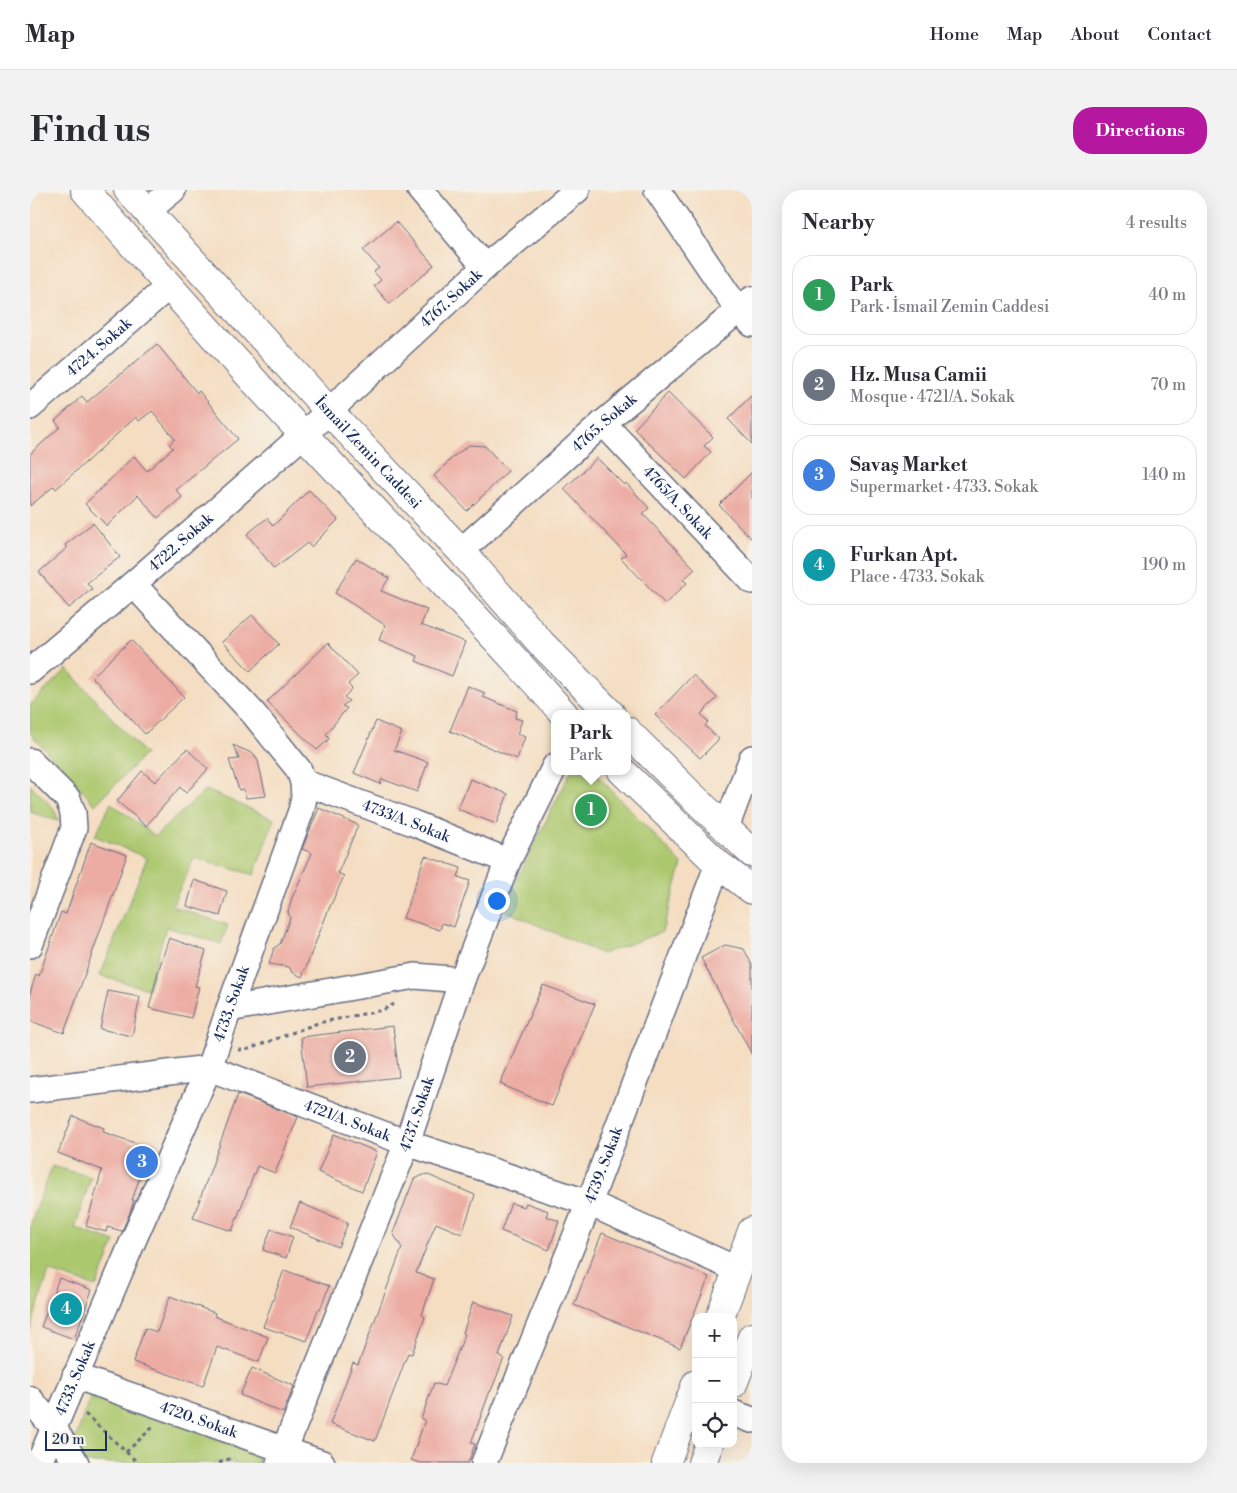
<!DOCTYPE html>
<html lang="en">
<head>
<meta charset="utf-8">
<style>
  :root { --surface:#fff; --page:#f2f2f3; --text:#2b2b33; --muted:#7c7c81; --line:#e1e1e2; --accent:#b5179e }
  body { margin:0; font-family:"Libre Bodoni",serif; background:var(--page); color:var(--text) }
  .controls { position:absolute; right:15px; bottom:15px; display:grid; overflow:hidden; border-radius:10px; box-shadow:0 5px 20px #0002 }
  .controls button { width:45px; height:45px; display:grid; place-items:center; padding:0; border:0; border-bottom:1px solid var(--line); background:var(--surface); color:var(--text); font:25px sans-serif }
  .scale { position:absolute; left:15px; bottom:12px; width:62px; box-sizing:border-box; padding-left:5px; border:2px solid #1b2f5e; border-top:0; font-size:14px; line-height:18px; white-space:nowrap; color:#1b2f5e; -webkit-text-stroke:4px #f7f3e8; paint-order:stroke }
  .you { position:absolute; left:466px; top:710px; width:18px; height:18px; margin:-12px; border:4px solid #fff; border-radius:50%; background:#1a73e8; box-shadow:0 0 0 8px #1a73e833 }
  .badge { display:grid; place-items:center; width:32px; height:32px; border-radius:50%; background:var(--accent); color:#fff; font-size:16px; font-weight:700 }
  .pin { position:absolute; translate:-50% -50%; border:2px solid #fff; box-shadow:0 1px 5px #0006 }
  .popup { position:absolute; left:521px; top:520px; width:80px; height:65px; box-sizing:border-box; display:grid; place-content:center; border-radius:10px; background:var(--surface); filter:drop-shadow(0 1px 4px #0005); font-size:16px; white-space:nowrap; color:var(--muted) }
  .popup b { font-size:19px; color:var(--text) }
  .popup::after { content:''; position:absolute; left:50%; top:100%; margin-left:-10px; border:10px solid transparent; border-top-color:var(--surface) }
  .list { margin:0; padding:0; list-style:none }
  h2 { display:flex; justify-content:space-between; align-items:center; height:65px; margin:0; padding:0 20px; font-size:21px }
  h2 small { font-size:16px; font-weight:400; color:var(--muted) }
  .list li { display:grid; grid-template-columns:32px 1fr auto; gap:15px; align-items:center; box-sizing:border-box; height:80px; margin:0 10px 10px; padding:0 10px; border:1px solid var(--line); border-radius:20px }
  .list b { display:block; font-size:19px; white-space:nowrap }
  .list p { margin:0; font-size:16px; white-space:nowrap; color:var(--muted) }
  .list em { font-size:16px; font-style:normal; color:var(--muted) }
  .icon { flex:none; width:28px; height:28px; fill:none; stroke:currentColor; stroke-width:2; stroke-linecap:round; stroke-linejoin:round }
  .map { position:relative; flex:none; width:722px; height:1273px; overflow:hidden; border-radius:20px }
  header { display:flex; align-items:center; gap:30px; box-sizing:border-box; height:70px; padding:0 25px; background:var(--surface); border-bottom:1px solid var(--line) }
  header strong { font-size:24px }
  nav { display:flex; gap:28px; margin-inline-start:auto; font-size:18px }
  .intro { display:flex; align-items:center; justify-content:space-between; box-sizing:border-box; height:120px; padding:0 30px }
  h1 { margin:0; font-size:35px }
  .button { padding:12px 22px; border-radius:20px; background:var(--accent); color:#fff; font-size:18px; font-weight:700 }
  main { display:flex; gap:30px; padding:0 30px }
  aside { flex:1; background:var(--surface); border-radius:20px; box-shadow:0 5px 20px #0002 }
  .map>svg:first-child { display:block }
  .green { fill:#acc86e; stroke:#647c66 }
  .building { fill:#ecaca3 }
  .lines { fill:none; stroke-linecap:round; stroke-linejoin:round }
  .minor-casing { stroke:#676c81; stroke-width:28 }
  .major-casing { stroke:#676c81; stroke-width:30 }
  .path { stroke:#676c81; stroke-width:3; stroke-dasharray:4 4; stroke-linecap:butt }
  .minor { stroke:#fff; stroke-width:25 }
  .major { stroke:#fff; stroke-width:28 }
  .labels { text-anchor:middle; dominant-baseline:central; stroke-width:4; stroke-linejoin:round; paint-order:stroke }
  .street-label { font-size:15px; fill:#1b2f5e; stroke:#f7f3e8 }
</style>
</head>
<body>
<header>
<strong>Map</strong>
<nav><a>Home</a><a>Map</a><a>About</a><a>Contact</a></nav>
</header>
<div class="intro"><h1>Find us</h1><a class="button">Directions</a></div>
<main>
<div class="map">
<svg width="722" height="1273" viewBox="0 0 722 1273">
  <rect width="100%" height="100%" fill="#f7f3e8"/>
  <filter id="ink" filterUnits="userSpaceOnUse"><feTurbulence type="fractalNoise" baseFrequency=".02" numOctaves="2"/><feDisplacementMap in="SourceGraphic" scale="10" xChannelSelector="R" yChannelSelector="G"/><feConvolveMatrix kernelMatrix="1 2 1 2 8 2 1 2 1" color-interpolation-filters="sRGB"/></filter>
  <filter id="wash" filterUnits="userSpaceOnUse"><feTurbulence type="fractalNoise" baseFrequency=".0096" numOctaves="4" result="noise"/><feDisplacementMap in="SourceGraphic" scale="20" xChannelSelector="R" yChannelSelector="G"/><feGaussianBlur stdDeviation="1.12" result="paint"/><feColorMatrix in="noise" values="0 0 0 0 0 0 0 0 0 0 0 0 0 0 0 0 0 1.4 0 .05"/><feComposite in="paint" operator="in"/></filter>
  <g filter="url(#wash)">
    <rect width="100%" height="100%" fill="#f4ddc1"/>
    <g class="green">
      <path d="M 37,479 L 115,564 L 65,615 L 0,543 L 0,515 Z"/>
      <path d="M 541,581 L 563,581 L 652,674 L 632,742 L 572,764 L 472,719 Z"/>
      <path d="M 0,595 C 9,604 27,617 28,631 L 0,622 Z"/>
      <path d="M 176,600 L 244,629 L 224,685 L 164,668 L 142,716 L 198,735 L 191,754 L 136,737 L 118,799 L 70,786 L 117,668 L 65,646 L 81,613 L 125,646 Z"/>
      <path d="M 22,976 L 61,987 L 45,1038 L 85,1052 L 66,1097 L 19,1081 L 0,1140 L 0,1036 Z"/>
      <path d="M 67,1206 L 223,1258 L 228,1264 L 229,1273 L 54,1273 L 45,1251 L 56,1217 L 60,1209 Z"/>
    </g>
    <g id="blocks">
      <g class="building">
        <path d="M 366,32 L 404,75 L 360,114 L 344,96 L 351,90 L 344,82 L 349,78 L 333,60 Z"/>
        <path d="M 127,154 L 167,203 L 169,201 L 208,249 L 146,300 L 152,307 L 128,328 L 108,305 L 77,336 L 55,314 L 104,266 L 117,281 L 143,258 L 139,254 L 145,249 L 122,221 L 109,231 L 106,227 L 26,299 L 24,296 L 0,316 L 0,264 L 30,237 L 25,231 L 52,206 L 57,212 Z"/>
        <path d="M 638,203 L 683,247 L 674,256 L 681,262 L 656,289 L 604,239 Z"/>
        <path d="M 722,205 L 722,254 L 698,229 Z"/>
        <path d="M 439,255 L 455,256 L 478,281 L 437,321 L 404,286 L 423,267 Z"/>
        <path d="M 567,268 L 594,295 L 596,293 L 619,318 L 613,324 L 665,379 L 653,390 L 657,393 L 635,414 L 591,368 L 596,364 L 534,299 Z"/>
        <path d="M 722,282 L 722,349 L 689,315 Z"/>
        <path d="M 279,300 L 308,330 L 281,357 L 277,353 L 244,379 L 217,344 L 237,328 L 243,336 Z"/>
        <path d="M 63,333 L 90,367 L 57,393 L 62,399 L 39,418 L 9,382 L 37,358 L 35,355 Z"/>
        <path d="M 326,368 L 359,388 L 351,401 L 397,420 L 391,435 L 435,452 L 422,486 L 386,471 L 388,466 L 349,450 L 355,435 L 305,403 Z"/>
        <path d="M 222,425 L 249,454 L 220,481 L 192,452 Z"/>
        <path d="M 101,450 L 154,507 L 115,544 L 62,487 Z"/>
        <path d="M 298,453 L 328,485 L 318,494 L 322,499 L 314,507 L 319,511 L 312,516 L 317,518 L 296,544 L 299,549 L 287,560 L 237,512 Z"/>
        <path d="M 663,485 L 687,508 L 671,524 L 678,532 L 675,536 L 689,549 L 670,568 L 625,525 Z"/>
        <path d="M 438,496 L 455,503 L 453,507 L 487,521 L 485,528 L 492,530 L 487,544 L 495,547 L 487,569 L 420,541 Z"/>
        <path d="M 346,531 L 372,542 L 364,560 L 398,572 L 387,602 L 352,589 L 350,594 L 324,583 Z"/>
        <path d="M 203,555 L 224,564 L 228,571 L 236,606 L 216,608 L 213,599 L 209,600 L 199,570 L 209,569 Z"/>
        <path d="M 157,559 L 178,579 L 156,603 L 150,597 L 116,636 L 87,611 L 112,581 L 125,592 Z"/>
        <path d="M 440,589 L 478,604 L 466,634 L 428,619 Z"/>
        <path d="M 289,618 L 328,635 L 308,683 L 314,686 L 298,721 L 272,787 L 262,782 L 259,777 L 239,774 L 244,758 L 250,754 L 260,728 L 258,722 L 262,708 L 282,663 L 272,659 Z"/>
        <path d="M 61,652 L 97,665 L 34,843 L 0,831 L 0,803 L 6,784 L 9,786 L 31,722 L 36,724 Z"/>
        <path d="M 395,666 L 431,678 L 428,687 L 440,691 L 424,737 L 412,733 L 410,740 L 373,728 Z"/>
        <path d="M 164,690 L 197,701 L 190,726 L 157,716 Z"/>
        <path d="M 139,748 L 176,761 L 165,796 L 169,797 L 161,828 L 119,818 L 128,782 Z"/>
        <path d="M 695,755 L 714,759 L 722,775 L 722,865 L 671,768 Z"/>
        <path d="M 513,795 L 565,814 L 522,916 L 470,894 Z"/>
        <path d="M 78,801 L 110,807 L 102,846 L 70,839 Z"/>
        <path d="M 363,836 L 369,887 L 277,897 L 271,847 Z"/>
        <path d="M 208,904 L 268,927 L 245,983 L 227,976 L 202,1041 L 163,1028 Z"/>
        <path d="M 43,926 L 74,938 L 73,942 L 120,958 L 102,1010 L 104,1010 L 100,1022 L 92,1041 L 77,1037 L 76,1042 L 56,1036 L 72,980 L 28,963 Z"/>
        <path d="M 304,944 L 347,962 L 332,1001 L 288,982 Z"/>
        <path d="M 396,984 L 445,1005 L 432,1044 L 406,1033 L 386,1083 L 404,1089 L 392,1125 L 395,1127 L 382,1164 L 378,1163 L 345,1251 L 300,1234 L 323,1173 L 328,1175 L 372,1058 L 363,1043 L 384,989 Z"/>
        <path d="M 270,1013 L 318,1033 L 308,1057 L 260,1037 Z"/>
        <path d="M 481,1013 L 494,1017 L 496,1013 L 518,1021 L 516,1026 L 529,1031 L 519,1060 L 471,1041 Z"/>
        <path d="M 241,1039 L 263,1047 L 256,1068 L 233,1060 Z"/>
        <path d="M 572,1043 L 679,1087 L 650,1158 L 544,1115 Z"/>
        <path d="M 254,1080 L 299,1096 L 290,1120 L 288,1119 L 277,1151 L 233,1137 Z"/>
        <path d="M 29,1088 L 62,1100 L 44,1149 L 11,1137 Z"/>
        <path d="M 140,1106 L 185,1123 L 184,1126 L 238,1147 L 229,1172 L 187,1157 L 173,1196 L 103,1172 L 115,1138 L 127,1142 Z"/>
        <path d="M 443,1112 L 483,1126 L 469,1166 L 474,1168 L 461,1201 L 460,1201 L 441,1253 L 445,1254 L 438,1273 L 390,1273 L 381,1270 L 395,1230 L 391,1229 L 404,1193 L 414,1196 L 435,1144 L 433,1143 Z"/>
        <path d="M 222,1178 L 264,1196 L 253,1223 L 210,1205 Z"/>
      </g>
    </g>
  </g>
  <g filter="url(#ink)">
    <use href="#blocks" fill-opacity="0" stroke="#676c81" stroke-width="1"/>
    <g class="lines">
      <defs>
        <g id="minor">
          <path d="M 390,0 L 455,77"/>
          <path d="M 627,0 L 709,121 L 722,134"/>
          <path d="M 116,22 L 143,0"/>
          <path id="s1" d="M 0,217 L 139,96"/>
          <path id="s2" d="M 573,233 L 722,391"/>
          <path id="s3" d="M 431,361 L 573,233 L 722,109"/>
          <path id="s4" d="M 0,481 L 103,394 L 273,245 L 455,77 L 547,0"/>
          <path d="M 0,571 L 38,609 L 43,623 L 44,638 L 0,755"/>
          <path id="s5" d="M 273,592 L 383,633 L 478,671"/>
          <path d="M 696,638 L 722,568"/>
          <path d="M 199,819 L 385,786 L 432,790"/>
          <path id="s6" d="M 0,900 L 179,878 L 377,953 L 559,1013 L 706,1079"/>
          <path id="s7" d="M 45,1186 L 292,1273"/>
          <path d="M 0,1209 L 23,1237 L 46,1273"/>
          <path d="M 703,1223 L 722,1230"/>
          <path id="s8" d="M 9,1273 L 103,1051 L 179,878 L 199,819 L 271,621 L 274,608 L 273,592 L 269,580 L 223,523 L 103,394"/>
          <path id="s9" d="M 249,1273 L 377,953 L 432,790 L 478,671 L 525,576"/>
          <path id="s10" d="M 454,1273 L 559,1013 L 688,674"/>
        </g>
        <g id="major">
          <path d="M 55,0 C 127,83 199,165 274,245 C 360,338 450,429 534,524"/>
          <path id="s11" d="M 98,0 L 299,221 L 431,361 L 511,453 L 581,524"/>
          <path d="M 597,541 L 660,604 L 722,663"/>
          <path d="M 592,581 L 688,674 L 722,700"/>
          <path d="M 690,1127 L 722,1041"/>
          <path d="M 703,1194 L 722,1147"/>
          <path d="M 636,1273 L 666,1194"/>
          <path d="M 672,1273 L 679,1254"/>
        </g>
      </defs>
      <use href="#minor" class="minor-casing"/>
      <use href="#major" class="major-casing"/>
      <g class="path">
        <path d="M 208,860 L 219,859 L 288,833 L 353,820 L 364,814"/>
        <path d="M 55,1224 L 108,1273"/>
        <path d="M 96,1262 L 123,1237"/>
        <path d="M 189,1273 L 204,1267"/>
      </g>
      <use href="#minor" class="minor"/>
      <use href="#major" class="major"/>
    </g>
  </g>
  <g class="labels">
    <g class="street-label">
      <text stroke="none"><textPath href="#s4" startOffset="562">4767. Sokak</textPath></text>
      <text stroke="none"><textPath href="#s1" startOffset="91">4724. Sokak</textPath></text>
      <text stroke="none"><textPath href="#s3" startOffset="192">4765. Sokak</textPath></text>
      <text stroke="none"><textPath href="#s11" startOffset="356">İsmail Zemin Caddesi</textPath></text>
      <text stroke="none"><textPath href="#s2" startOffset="109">4765/A. Sokak</textPath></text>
      <text stroke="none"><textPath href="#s4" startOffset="198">4722. Sokak</textPath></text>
      <text stroke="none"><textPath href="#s5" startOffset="110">4733/A. Sokak</textPath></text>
      <text stroke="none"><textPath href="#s8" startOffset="498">4733. Sokak</textPath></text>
      <text stroke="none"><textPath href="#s9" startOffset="375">4737. Sokak</textPath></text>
      <text stroke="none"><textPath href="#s6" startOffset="328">4721/A. Sokak</textPath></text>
      <text stroke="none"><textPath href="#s10" startOffset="321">4739. Sokak</textPath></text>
      <text stroke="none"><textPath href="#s8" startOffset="92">4733. Sokak</textPath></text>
      <text stroke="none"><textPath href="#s7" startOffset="131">4720. Sokak</textPath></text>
    </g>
  </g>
</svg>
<div class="controls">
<button>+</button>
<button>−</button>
<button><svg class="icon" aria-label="locate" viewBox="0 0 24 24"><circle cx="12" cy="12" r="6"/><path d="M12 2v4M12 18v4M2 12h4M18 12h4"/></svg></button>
</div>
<div class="scale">20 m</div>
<div class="you"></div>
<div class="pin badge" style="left:561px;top:620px;background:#2e9e5b">1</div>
<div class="popup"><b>Park</b>Park</div>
<div class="pin badge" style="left:320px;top:867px;background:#6b7280">2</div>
<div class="pin badge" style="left:112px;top:972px;background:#3f7fe0">3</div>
<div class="pin badge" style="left:36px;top:1119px;background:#0f9aa8">4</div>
</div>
<aside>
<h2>Nearby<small>4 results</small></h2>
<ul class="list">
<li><span class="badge" style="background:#2e9e5b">1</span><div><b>Park</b><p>Park · İsmail Zemin Caddesi</p></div><em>40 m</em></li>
<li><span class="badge" style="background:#6b7280">2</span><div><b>Hz. Musa Camii</b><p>Mosque · 4721/A. Sokak</p></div><em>70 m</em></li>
<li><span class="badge" style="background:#3f7fe0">3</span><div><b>Savaş Market</b><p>Supermarket · 4733. Sokak</p></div><em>140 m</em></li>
<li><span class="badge" style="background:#0f9aa8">4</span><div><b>Furkan Apt.</b><p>Place · 4733. Sokak</p></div><em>190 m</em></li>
</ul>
</aside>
</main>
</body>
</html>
